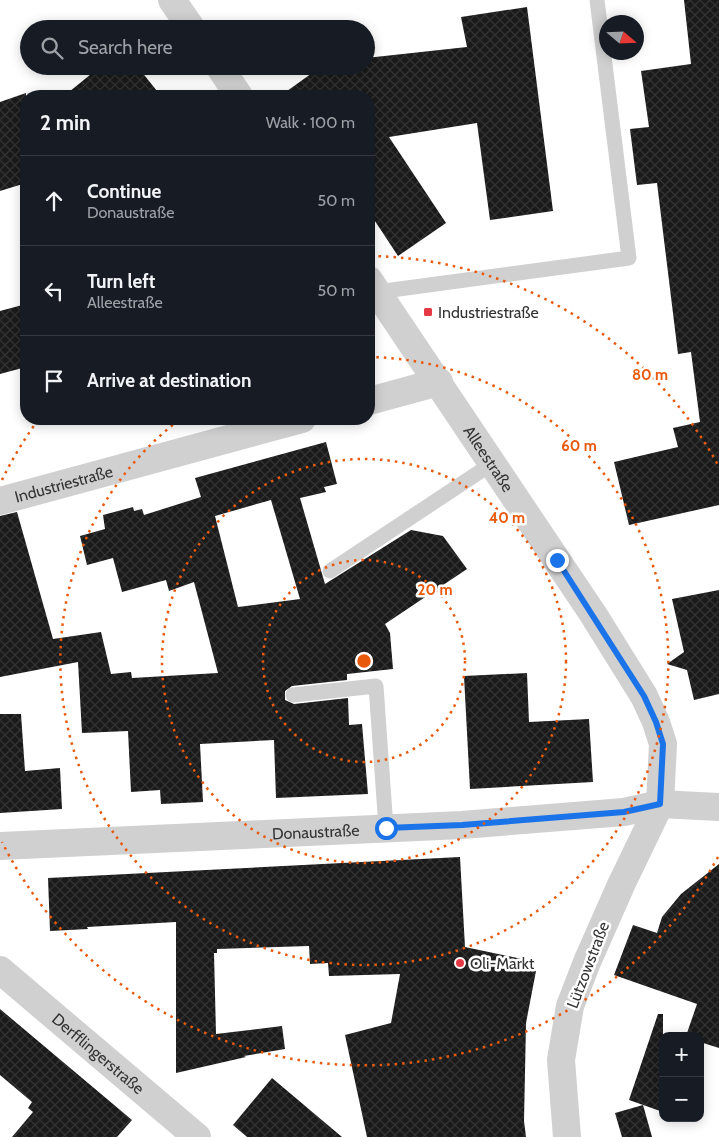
<!DOCTYPE html>
<html lang="en">
<head>
<meta charset="utf-8">
<style>
  :root { --surface:#171b24; --page:#242831; --text:#f1f3f6; --muted:#9ea1a6; --line:#363941 }
  body { margin:0; font-family:Cabin,sans-serif; background:var(--page); color:var(--text) }
  .controls { position:absolute; right:15px; bottom:15px; display:grid; overflow:hidden; border-radius:10px; box-shadow:0 2px 12px #0003 }
  .controls button { width:45px; height:45px; display:grid; place-items:center; padding:0; border:0; border-bottom:1px solid var(--line); background:var(--surface); color:var(--text); font:25px sans-serif }
  .compass { position:absolute; left:599px; top:15px; width:45px; height:45px; border-radius:50%; background:var(--surface); box-shadow:0 2px 12px #0003; rotate:109deg }
  .stop { position:absolute; width:15px; height:15px; margin:-11px; border:4px solid #1a73e8; border-radius:50%; background:#fff }
  .stop.end { background:#1a73e8; border-color:#fff; box-shadow:0 1px 5px #0008 }
  .list { margin:0; padding:0; list-style:none }
  h2 { display:flex; justify-content:space-between; align-items:center; height:65px; margin:0; padding:0 20px; font-size:21px }
  h2 small { font-size:16px; font-weight:400; color:var(--muted) }
  .list li { display:grid; grid-template-columns:32px 1fr auto; gap:15px; align-items:center; box-sizing:border-box; height:90px; padding:0 20px; border-top:1px solid var(--line) }
  .list b { display:block; font-size:19px; white-space:nowrap }
  .list p { margin:0; font-size:16px; white-space:nowrap; color:var(--muted) }
  .list em { font-size:16px; font-style:normal; color:var(--muted) }
  .icon { flex:none; width:28px; height:28px; fill:none; stroke:currentColor; stroke-width:2; stroke-linecap:round; stroke-linejoin:round }
  .map { position:relative; flex:none; width:719px; height:1137px; overflow:hidden }
  .search { position:absolute; background:var(--surface); box-shadow:0 2px 12px #0003; left:20px; top:20px; width:355px; height:55px; display:flex; align-items:center; gap:12px; box-sizing:border-box; padding:0 18px; border-radius:28px; color:var(--muted); font-size:19px }
  .panel { position:absolute; background:var(--surface); box-shadow:0 2px 12px #0003; left:20px; top:90px; width:355px; height:335px; border-radius:20px }
  .map>svg:first-child { display:block }
  .building { fill:url(#building-cross-hatch); fill-rule:evenodd }
  .lines { fill:none; stroke-linecap:round; stroke-linejoin:round }
  .lane { stroke:#d0d0d0; stroke-width:15 }
  .street { stroke:#d0d0d0; stroke-width:28 }
  .route { stroke:#1a73e8; stroke-width:6 }
  .ring { fill:none; stroke:#e8590c; stroke-width:2.5; stroke-dasharray:2.5 5 }
  .poi-dot { fill:#e63946; stroke:#fff; stroke-width:2 }
  .labels { text-anchor:middle; dominant-baseline:central; stroke-width:5; stroke-linejoin:round; paint-order:stroke }
  .poi-label { font-size:16px; fill:#333; stroke:#fff; text-anchor:start }
  .street-label { font-size:16px; fill:#333; stroke:#fff }
  .centre { fill:#e8590c; stroke:#fff; stroke-width:2.5 }
  .ring-label { font-size:15px; text-anchor:middle; font-weight:bold; fill:#e8590c; stroke:#fff; stroke-width:5; stroke-linejoin:round; paint-order:stroke }
</style>
</head>
<body>
<div class="map">
<svg width="719" height="1137" viewBox="0 0 719 1137">
  <defs>
    <pattern id="building-cross-hatch" width="8" height="8" patternUnits="userSpaceOnUse" patternTransform="scale(1.25)"><rect width="8" height="8" fill="#1a1a1a"/><path d="M0 0l8 8M0 8l8-8" fill="none" stroke="#333"/></pattern>
  </defs>
  <rect width="100%" height="100%" fill="#fff"/>
  <g class="building">
    <path d="M 684,0 L 719,0 L 719,505 L 629,525 L 614,462 L 678,447 L 673,428 L 700,422 L 691,352 L 678,354 L 657,183 L 637,185 L 630,129 L 649,127 L 641,71 L 691,64 Z"/>
    <path d="M 527,7 L 553,211 L 490,220 L 477,123 L 389,137 L 446,223 L 398,256 L 369,212 L 369,96 L 280,96 L 322,66 L 366,66 L 366,58 L 467,47 L 461,17 Z"/>
    <path d="M 101,66 L 137,66 L 161,96 L 64,96 Z"/>
    <path d="M 26,93 L 26,183 L 0,191 L 0,102 Z"/>
    <path d="M 26,304 L 26,367 L 0,374 L 0,311 Z"/>
    <path d="M 326,442 L 337,484 L 324,487 L 326,492 L 300,498 L 325,584 L 411,530 L 443,536 L 467,569 L 385,624 L 390,633 L 393,669 L 347,674 L 347,680 L 292,686 L 285,691 L 285,700 L 294,704 L 348,698 L 349,725 L 362,724 L 368,794 L 276,798 L 274,740 L 200,744 L 203,802 L 161,804 L 160,790 L 131,792 L 128,731 L 82,733 L 78,662 L 0,677 L 0,516 L 17,512 L 53,639 L 101,632 L 111,674 L 131,672 L 132,678 L 218,673 L 194,582 L 169,591 L 166,580 L 122,592 L 113,558 L 87,565 L 80,536 L 105,529 L 103,515 L 133,507 L 134,511 L 142,509 L 144,515 L 201,497 L 195,478 ZM 271,500 L 300,599 L 238,607 L 215,516 Z"/>
    <path d="M 719,590 L 719,694 L 694,700 L 687,670 L 667,664 L 684,652 L 672,599 Z"/>
    <path d="M 527,673 L 529,722 L 589,719 L 593,782 L 470,789 L 464,676 Z"/>
    <path d="M 0,714 L 21,714 L 25,771 L 60,768 L 62,809 L 0,813 Z"/>
    <path d="M 460,857 L 465,947 L 522,959 L 520,967 L 536,971 L 526,1023 L 524,1121 L 526,1137 L 367,1137 L 345,1035 L 391,1023 L 400,974 L 329,976 L 328,963 L 310,964 L 309,946 L 217,949 L 217,953 L 214,953 L 216,1034 L 282,1026 L 285,1049 L 244,1056 L 246,1057 L 176,1073 L 176,922 L 87,927 L 88,929 L 50,931 L 48,878 Z"/>
    <path d="M 719,864 L 719,1048 L 700,1042 L 700,1036 L 686,1036 L 697,1004 L 614,975 L 633,925 L 657,933 L 662,917 L 681,894 Z"/>
    <path d="M 0,1009 L 132,1120 L 117,1137 L 12,1137 L 33,1112 L 28,1108 L 32,1102 L 0,1075 Z"/>
    <path d="M 658,1014 L 663,1014 L 663,1112 L 629,1100 Z"/>
    <path d="M 272,1078 L 342,1137 L 247,1137 L 233,1125 Z"/>
    <path d="M 643,1105 L 652,1137 L 622,1137 L 615,1113 Z"/>
  </g>
  <g class="lines">
    <g class="lane">
      <path d="M 377,292 L 629,258 L 597,0"/>
      <path d="M 330,571 L 493,463"/>
      <path d="M 293,695 L 376,686 L 386,828"/>
    </g>
    <g class="street">
      <path d="M 172,0 L 192,29"/>
      <path d="M 219,66 L 239,96"/>
      <path id="s1" d="M 369,280 L 593,614 L 644,696 L 656,722 L 663,744 L 660,804 L 621,885 L 587,962 L 570,1006 L 561,1060 L 567,1137"/>
      <path d="M 369,401 L 439,382"/>
      <path id="s2" d="M 0,501 L 302,419"/>
      <path id="s3" d="M 0,846 L 462,825 L 624,812 L 660,804 L 719,807"/>
      <path id="s4" d="M 0,970 L 197,1137"/>
    </g>
  </g>
  <g class="lines">
    <path class="route" d="M 386,828 L 462,825 L 624,812 L 660,804 L 663,744 L 656,722 L 644,696 L 557,560"/>
  </g>
  <g class="ring">
    <circle cx="364" cy="661" r="101"/>
    <circle cx="364" cy="661" r="202"/>
    <path d="M369 357A304 304 0 1 1 179 420"/>
    <path d="M718 857A405 405 0 0 1 2 842M2 480A405 405 0 0 1 38 420M371 256A405 405 0 0 1 718 465"/>
  </g>
  <g class="poi-dot">
    <rect x="423" y="307" width="10" height="10" rx="2.5"/>
    <circle cx="460" cy="963" r="5"/>
  </g>
  <g class="labels">
    <g class="poi-label">
      <text x="438" y="312">Industriestraße</text>
      <text x="470" y="963">Oli-Markt</text>
    </g>
    <g class="street-label">
      <text stroke="none"><textPath href="#s1" startOffset="215">Alleestraße</textPath></text>
      <text stroke="none"><textPath href="#s2" startOffset="66">Industriestraße</textPath></text>
      <text stroke="none"><textPath href="#s3" startOffset="316">Donaustraße</textPath></text>
      <text transform="translate(588 965) rotate(-69)">Lützowstraße</text>
      <text stroke="none"><textPath href="#s4" startOffset="129">Derfflingerstraße</textPath></text>
    </g>
  </g>
  <circle cx="364" cy="661" r="8" class="centre"/>
  <g class="ring-label">
    <text x="650" y="380">80 m</text>
    <text x="579" y="451">60 m</text>
    <text x="507" y="523">40 m</text>
    <text x="435" y="595">20 m</text>
  </g>
</svg>
<div class="controls">
<button>+</button>
<button>−</button>
</div>
<svg class="compass" viewBox="-18 -18 36 36"><path d="M0-13l5 13h-10z" fill="#e53935"/><path d="M0 13l5-13h-10z" fill="#9ea1a6"/></svg>
<div class="stop" style="left:386px;top:828px"></div>
<div class="stop end" style="left:557px;top:560px"></div>
<div class="search"><svg class="icon" aria-label="search" viewBox="0 0 24 24"><circle cx="10" cy="10" r="6"/><path d="M15 15l6 6"/></svg>Search here</div>
<section class="panel">
<h2>2 min<small>Walk · 100 m</small></h2>
<ul class="list">
<li><svg class="icon" aria-label="ahead" viewBox="0 0 24 24"><path d="M12 20V5M6 11l6-6 6 6"/></svg><div><b>Continue</b><p>Donaustraße</p></div><em>50 m</em></li>
<li><svg class="icon" aria-label="left" viewBox="0 0 24 24"><path d="M17 20v-9H6M10 6l-5 5 5 5"/></svg><div><b>Turn left</b><p>Alleestraße</p></div><em>50 m</em></li>
<li><svg class="icon" aria-label="arrive" viewBox="0 0 24 24"><path d="M6 21V4h12l-3 4 3 4H6"/></svg><div><b>Arrive at destination</b></div></li>
</ul>
</section>
</div>
</body>
</html>
